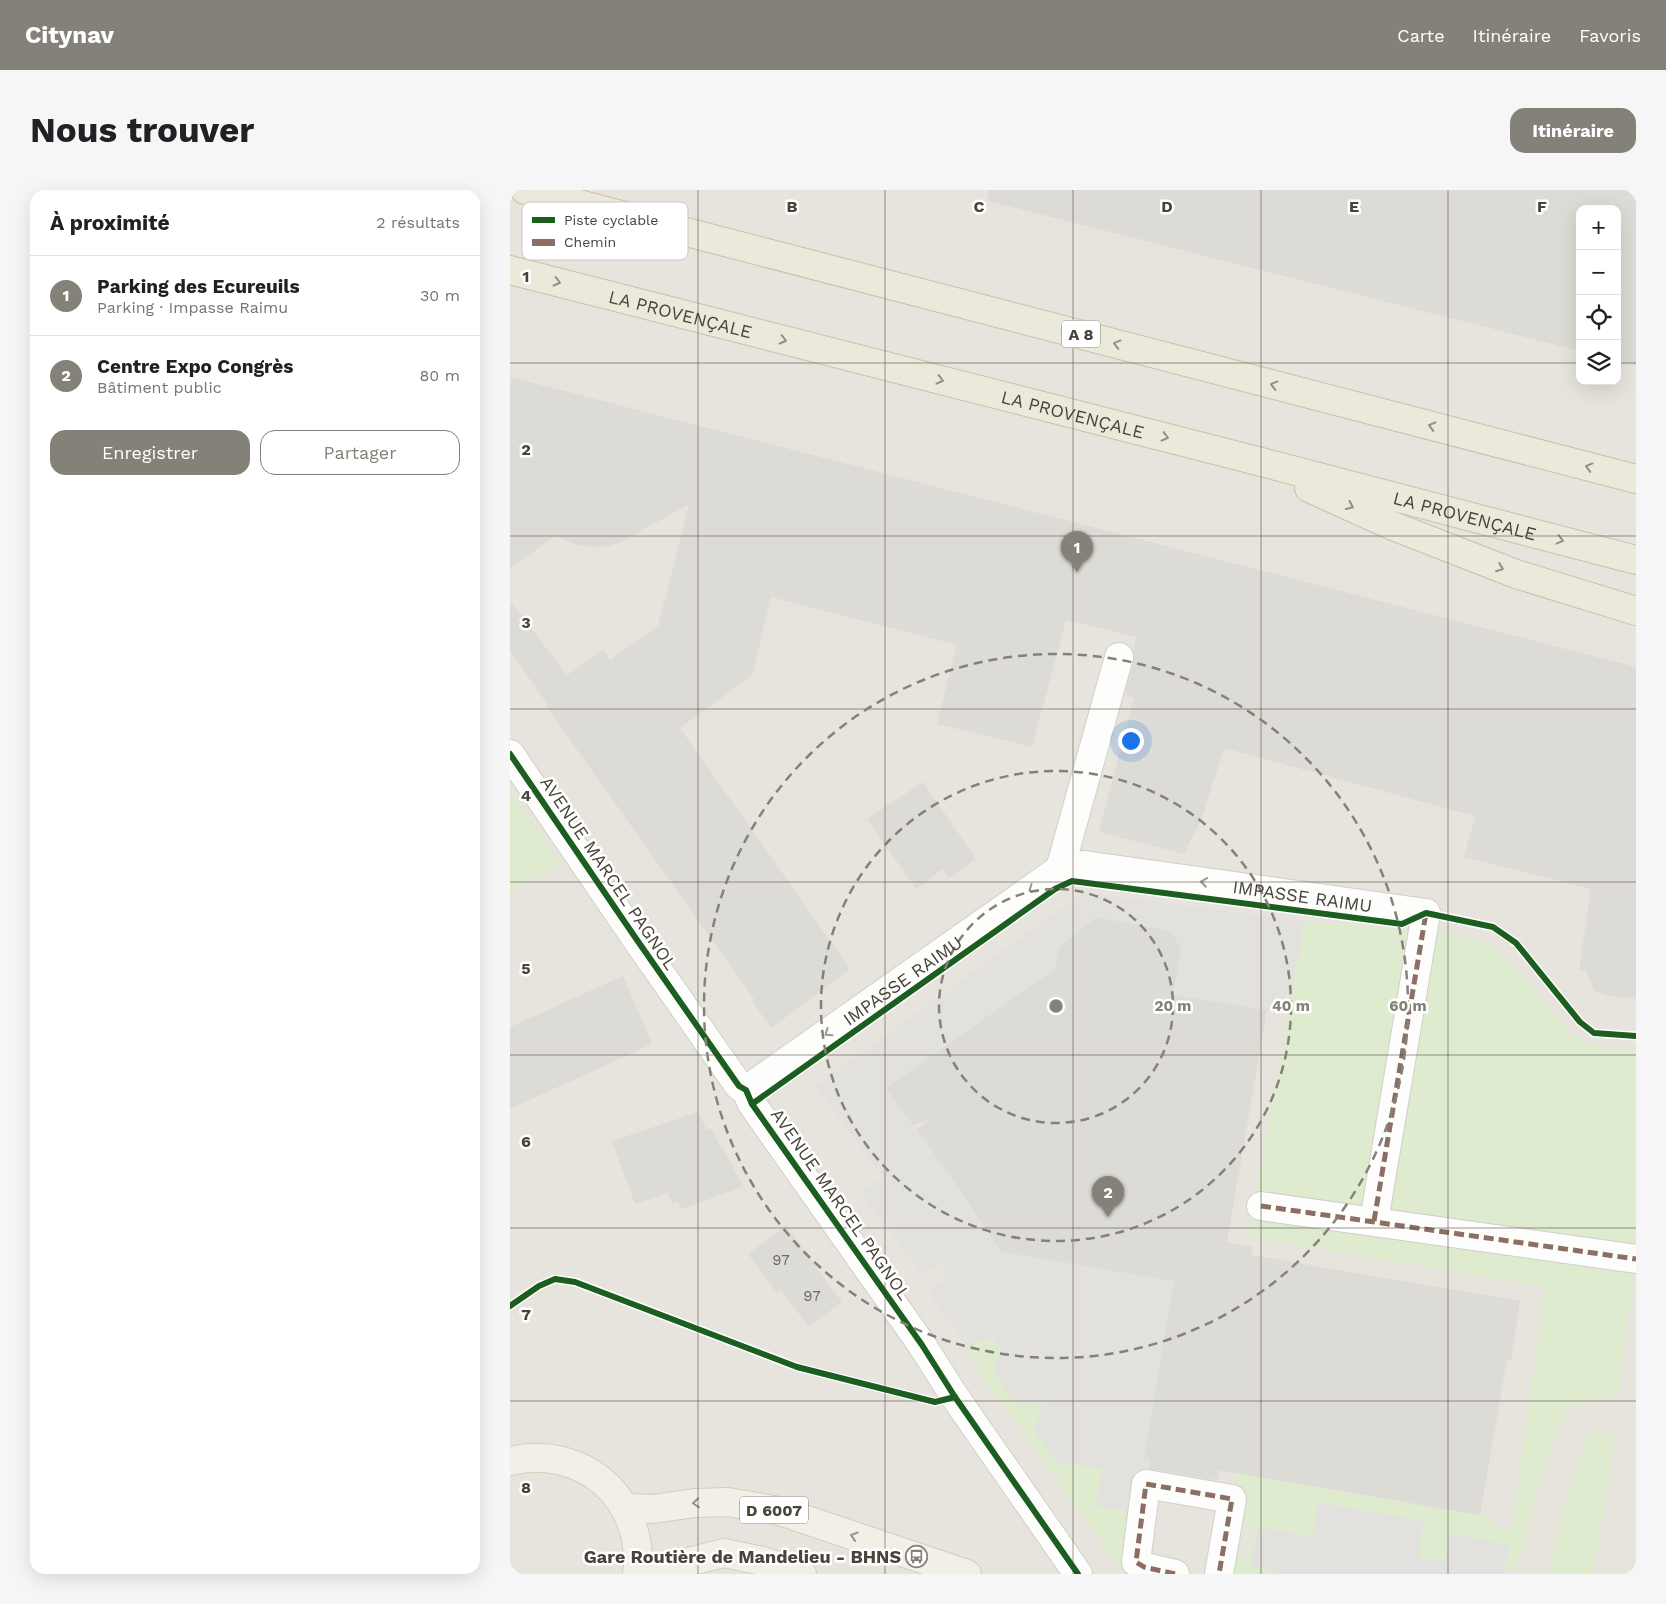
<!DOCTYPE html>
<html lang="fr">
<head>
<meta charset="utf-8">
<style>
  :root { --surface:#fff; --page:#f6f6f6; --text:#202124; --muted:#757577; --line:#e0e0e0; --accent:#848178 }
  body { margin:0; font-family:"Work Sans",sans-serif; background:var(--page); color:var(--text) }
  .controls { position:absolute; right:15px; top:15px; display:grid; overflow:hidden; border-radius:10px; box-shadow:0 5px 20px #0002 }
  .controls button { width:45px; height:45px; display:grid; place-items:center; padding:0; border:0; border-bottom:1px solid var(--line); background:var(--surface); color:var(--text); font:25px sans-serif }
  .you { position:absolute; left:620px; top:550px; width:18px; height:18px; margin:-12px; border:4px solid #fff; border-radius:50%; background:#1a73e8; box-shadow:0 0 0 8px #1a73e833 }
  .badge { display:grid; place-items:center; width:32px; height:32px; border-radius:50%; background:var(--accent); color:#fff; font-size:16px; font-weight:700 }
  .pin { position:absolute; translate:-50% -41px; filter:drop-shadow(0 1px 2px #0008) }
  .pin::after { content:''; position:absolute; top:26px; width:18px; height:15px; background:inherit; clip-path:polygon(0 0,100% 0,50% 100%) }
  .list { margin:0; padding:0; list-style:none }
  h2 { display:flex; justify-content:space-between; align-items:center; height:65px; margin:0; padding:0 20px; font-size:21px }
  h2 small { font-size:16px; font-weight:400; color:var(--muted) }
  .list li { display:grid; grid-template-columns:32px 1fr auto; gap:15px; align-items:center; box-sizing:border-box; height:80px; padding:0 20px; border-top:1px solid var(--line) }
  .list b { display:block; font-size:19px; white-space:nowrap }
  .list p { margin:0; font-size:16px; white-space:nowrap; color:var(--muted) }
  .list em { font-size:16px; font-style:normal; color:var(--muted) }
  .actions { display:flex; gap:10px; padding:15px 20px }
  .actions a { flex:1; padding:11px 0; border:1px solid var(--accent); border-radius:15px; text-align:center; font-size:18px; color:var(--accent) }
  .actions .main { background:var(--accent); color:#fff }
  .icon { flex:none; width:28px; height:28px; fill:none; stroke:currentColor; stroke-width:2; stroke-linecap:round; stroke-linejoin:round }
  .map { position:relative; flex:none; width:1126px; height:1384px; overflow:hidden; border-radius:15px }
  header { display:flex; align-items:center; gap:30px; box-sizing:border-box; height:70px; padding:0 25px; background:var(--accent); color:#fff }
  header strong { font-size:24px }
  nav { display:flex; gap:28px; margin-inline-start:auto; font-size:18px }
  .intro { display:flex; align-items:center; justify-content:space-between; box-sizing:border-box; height:120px; padding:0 30px }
  h1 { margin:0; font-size:35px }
  .button { padding:12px 22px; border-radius:15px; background:var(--accent); color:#fff; font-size:18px; font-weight:700 }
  main { display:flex; gap:30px; padding:0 30px }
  aside { flex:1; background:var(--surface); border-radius:15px; box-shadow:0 5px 20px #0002 }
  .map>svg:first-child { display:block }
  .residential { fill:#e6e4dc; fill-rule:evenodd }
  .green { fill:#deebcf }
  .parking { fill:#e2e1dd }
  .building { fill:#dcdbd6 }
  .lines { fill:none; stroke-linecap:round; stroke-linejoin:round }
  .pedestrian-casing { stroke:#d1cfcb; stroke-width:30 }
  .minor-casing { stroke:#d1cfcb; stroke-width:30 }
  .primary-casing { stroke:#d4cfbc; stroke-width:30 }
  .motorway-casing { stroke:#c9c0aa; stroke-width:30 }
  .pedestrian { stroke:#fdfdfc; stroke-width:28 }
  .minor { stroke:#fdfdfc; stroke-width:28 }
  .primary { stroke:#f1efe6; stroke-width:28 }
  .motorway { stroke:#ebe8dc; stroke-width:28 }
  .quiet { stroke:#8d6e63; stroke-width:5; stroke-dasharray:10 5; stroke-linecap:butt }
  .cycleway-casing { stroke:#fff; stroke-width:9 }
  .cycleway { stroke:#1b5e20; stroke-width:6 }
  .oneway { stroke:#928e82 }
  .oneway2 { stroke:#9a9791 }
  .oneway3 { stroke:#959187 }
  .grid { fill:none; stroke:#494439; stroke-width:1; stroke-opacity:0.55 }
  .ring { fill:none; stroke:#848178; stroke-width:2.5; stroke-dasharray:9 6 }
  .labels { text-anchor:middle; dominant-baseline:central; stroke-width:5; stroke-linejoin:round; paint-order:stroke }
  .number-label { font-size:15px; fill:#6e6a61 }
  .shield { fill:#fff; stroke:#807c74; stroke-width:1 }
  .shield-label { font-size:16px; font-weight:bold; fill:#494439 }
  .street-label { font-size:18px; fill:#494439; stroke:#fff }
  .poi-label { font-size:18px; font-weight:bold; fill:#494439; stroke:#fff; text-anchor:end }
  .key { fill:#fff; stroke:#c8c7c4; stroke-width:1 }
  .key-label { font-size:14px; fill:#494439 }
  .grid-label { font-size:16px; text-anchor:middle; font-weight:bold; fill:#494439; stroke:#fff; stroke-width:5; stroke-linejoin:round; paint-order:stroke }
  .centre { fill:#848178; stroke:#fff; stroke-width:2.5 }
  .ring-label { font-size:15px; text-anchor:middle; font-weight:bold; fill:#848178; stroke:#fff; stroke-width:5; stroke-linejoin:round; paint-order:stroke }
</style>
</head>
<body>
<header>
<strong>Citynav</strong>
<nav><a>Carte</a><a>Itinéraire</a><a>Favoris</a></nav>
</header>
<div class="intro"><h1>Nous trouver</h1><a class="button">Itinéraire</a></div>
<main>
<aside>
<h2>À proximité<small>2 résultats</small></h2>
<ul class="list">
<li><span class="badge">1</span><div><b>Parking des Ecureuils</b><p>Parking · Impasse Raimu</p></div><em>30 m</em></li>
<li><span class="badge">2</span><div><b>Centre Expo Congrès</b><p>Bâtiment public</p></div><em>80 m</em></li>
</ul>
<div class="actions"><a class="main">Enregistrer</a><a>Partager</a></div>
</aside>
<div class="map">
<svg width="1126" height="1384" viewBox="0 0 1126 1384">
  <rect width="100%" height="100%" fill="#f3f2ed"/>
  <path class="residential" d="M 0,0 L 1126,0 L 1126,1384 L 0,1384 ZM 1070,19 L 1107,19 L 1107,191 L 1070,191 Z"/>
  <g class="green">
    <path d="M 0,601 L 51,673 L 0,703 Z"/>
    <path d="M 794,731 L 952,745 L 979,755 L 1011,782 L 1059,842 L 1075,854 L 1126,862 L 1126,1067 L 1107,1209 C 1099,1209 1091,1208 1083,1209 C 1061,1211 1050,1234 1042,1252 L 1006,1377 L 1001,1381 L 993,1384 L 998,1356 L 940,1344 L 935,1372 L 908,1367 L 914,1332 L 809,1313 L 802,1348 L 748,1337 L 768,1384 L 709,1384 L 714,1362 L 739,1368 L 744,1338 L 718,1331 L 726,1283 L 984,1328 L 984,1335 L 1002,1339 L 1035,1097 L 739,1047 Z"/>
    <path d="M 474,1149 L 484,1149 L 533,1213 L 593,1278 L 632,1324 L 617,1384 L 614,1384 L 458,1165 L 462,1162 L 459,1158 Z"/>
    <path d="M 1095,1241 L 1100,1243 L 1105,1249 L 1083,1384 L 1036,1384 L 1074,1253 C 1080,1245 1085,1242 1095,1241 Z"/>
  </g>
  <g class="parking">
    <path d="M 572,703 L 794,731 L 778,823 L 663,806 L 671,757 L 660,741 L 586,727 L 549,757 L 545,784 L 447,862 L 431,859 L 377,898 L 417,954 L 431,956 L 429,972 L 465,1025 L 482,1029 L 664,1091 L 634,1267 L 640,1268 L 632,1324 L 585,1316 L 593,1278 L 547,1273 L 524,1240 L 533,1213 L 505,1213 L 483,1182 L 491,1158 L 484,1149 L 474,1149 L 459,1158 L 418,1102 L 433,1090 L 437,1083 L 434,1074 L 429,1074 L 412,1084 L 350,1003 L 372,987 L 306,896 Z"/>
    <path d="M 809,1312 L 914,1332 L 908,1367 L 935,1372 L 941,1344 L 999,1355 L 993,1384 L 768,1384 L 768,1382 L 740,1376 L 748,1337 L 802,1347 Z"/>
  </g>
  <g class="building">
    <path d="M 479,0 L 1126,0 L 1126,175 L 1107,170 L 1107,19 L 1070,19 L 1070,161 L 478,11 Z"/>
    <path d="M 0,187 L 1126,477 L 1126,809 L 1096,805 L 1084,801 L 1076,781 L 1069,780 L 1081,699 L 954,667 L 965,626 L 714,558 L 691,631 L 680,650 L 675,664 L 589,642 L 624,508 L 615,505 L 624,471 L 623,462 L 627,447 L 556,430 L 522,557 L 427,534 L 447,455 L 261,407 L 242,485 L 170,538 L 340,779 L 261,838 L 242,811 L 244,809 L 36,516 L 38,515 L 0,461 L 0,411 L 57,485 L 93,459 L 100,470 L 148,436 L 179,314 L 113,351 L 96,357 L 77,357 L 61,353 L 46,345 L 0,379 Z"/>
    <path d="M 413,592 L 466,669 L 439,688 L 433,679 L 406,699 L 357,629 Z"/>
    <path d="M 586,727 L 660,741 L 671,757 L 663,805 L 757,820 L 717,1052 L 743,1057 L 741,1065 L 1010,1111 L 1001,1170 L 997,1170 L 970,1325 L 709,1280 L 707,1290 L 638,1279 L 640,1268 L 634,1267 L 664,1091 L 492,1062 L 407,939 L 421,929 L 403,935 L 376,898 L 545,779 L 549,757 Z"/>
    <path d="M 113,786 L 142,854 L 0,919 L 0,837 Z"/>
    <path d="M 188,922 L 197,940 L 202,939 L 210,957 L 212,956 L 233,997 L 171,1019 L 168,1012 L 162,1013 L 158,1003 L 125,1014 L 102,951 Z"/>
    <path d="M 276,1036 L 332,1112 L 299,1137 L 271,1100 L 267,1103 L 238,1064 Z"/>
  </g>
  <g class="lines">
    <defs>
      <g id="pedestrian">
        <path d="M 751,1016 L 1126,1069"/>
        <path d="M 864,1031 L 916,723"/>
        <path d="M 665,1384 L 634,1377 L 626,1372 L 636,1294 L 722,1309 L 709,1384"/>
      </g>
      <g id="minor">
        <path d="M 0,564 L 127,750 L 229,896 L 236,900 L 242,914 L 412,1155 L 445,1207 L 568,1384"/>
        <path d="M 550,679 L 609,467"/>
        <path id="s1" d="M 236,900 L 550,679 L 574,675 L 916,723"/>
      </g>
      <g id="primary">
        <path d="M 0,1271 C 73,1254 136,1309 127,1384"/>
        <path d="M 116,1318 L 143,1319 L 185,1313 L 218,1312 L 270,1321 L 457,1384"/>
        <path d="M 149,1384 L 174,1373 L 214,1363 L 253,1371 L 292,1384"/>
      </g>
      <g id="motorway">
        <path d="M 15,0 L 1126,289"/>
        <path id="s2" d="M 0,80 L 732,267 L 1126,370"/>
        <path d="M 799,298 L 883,336 L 1006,384 L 1126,421"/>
      </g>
    </defs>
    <use href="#pedestrian" class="pedestrian-casing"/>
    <use href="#minor" class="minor-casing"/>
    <use href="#primary" class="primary-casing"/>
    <use href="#motorway" class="motorway-casing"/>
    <use href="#pedestrian" class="pedestrian"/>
    <use href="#minor" class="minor"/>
    <use href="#primary" class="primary"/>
    <use href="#motorway" class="motorway"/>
    <g class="quiet">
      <path d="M 751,1016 L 1126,1069"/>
      <path d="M 864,1031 L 916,723"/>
      <path d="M 665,1384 L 634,1377 L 626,1372 L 636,1294 L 722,1309 L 709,1384"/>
    </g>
    <defs>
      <g id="cycleway">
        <path d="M 0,564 L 127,750 L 229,896 L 236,900 L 242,914 L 412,1155 L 445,1207 L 568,1384"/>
        <path d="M 242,914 L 545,699 L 562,691 L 892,734 L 916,723 L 983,737 L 1006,753 L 1070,832 L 1084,843 L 1126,846"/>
        <path d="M 0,1116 L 29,1096 L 45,1089 L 65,1092 L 287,1177 L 425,1212 L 445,1207"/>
      </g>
    </defs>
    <use href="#cycleway" class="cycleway-casing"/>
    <use href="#cycleway" class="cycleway"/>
  </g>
  <defs><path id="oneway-chevron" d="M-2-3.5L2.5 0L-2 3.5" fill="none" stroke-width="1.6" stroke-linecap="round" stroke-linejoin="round" transform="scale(1.25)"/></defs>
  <g class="oneway">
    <use href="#oneway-chevron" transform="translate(47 92) rotate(14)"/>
    <use href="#oneway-chevron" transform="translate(273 150) rotate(14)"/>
    <use href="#oneway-chevron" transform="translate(607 154) rotate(-165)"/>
    <use href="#oneway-chevron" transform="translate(430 190) rotate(14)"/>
    <use href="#oneway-chevron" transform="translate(764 195) rotate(-165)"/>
    <use href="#oneway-chevron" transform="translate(922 236) rotate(-165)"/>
    <use href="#oneway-chevron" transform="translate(655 247) rotate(14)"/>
    <use href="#oneway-chevron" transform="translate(1079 277) rotate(-165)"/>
    <use href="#oneway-chevron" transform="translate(840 316) rotate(25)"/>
    <use href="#oneway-chevron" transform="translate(1050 350) rotate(15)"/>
    <use href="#oneway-chevron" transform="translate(990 378) rotate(21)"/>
  </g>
  <g class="oneway2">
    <use href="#oneway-chevron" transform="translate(694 692) rotate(-172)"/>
    <use href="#oneway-chevron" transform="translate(522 699) rotate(145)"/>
    <use href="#oneway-chevron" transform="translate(318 843) rotate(145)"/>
  </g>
  <g class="oneway3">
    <use href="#oneway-chevron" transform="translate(186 1313) rotate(175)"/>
    <use href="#oneway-chevron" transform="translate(344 1346) rotate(-162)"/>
  </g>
  <path class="grid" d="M 188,0 L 188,1384M 375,0 L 375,1384M 563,0 L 563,1384M 751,0 L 751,1384M 938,0 L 938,1384M 0,173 L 1070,173M 1107,173 L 1126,173M 0,346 L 1126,346M 0,519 L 1126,519M 0,692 L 1126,692M 0,865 L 1126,865M 0,1038 L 1126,1038M 0,1211 L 1126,1211"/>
  <g class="ring">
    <circle cx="546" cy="816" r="117"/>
    <circle cx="546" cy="816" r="235"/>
    <circle cx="546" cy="816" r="352"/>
  </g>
  <defs>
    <symbol id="bus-ring" viewBox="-11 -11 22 22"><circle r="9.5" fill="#fff" stroke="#848178" stroke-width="1.5"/><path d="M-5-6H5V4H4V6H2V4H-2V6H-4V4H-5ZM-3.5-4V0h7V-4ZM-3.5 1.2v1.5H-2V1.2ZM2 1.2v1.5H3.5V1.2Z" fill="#848178"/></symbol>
  </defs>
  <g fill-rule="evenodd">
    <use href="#bus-ring" x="394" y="1354" width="25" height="25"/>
  </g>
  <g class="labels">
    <g class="number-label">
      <text x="271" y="1070">97</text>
      <text x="302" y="1106">97</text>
    </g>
    <g class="shield">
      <rect x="552" y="130.5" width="38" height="27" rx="4"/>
      <rect x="230" y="1306.5" width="68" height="27" rx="4"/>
    </g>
    <g class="shield-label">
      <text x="571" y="144">A 8</text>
      <text x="264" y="1320">D 6007</text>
    </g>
    <g class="street-label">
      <text stroke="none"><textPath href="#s2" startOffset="176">LA PROVENÇALE</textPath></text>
      <text stroke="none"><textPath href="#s2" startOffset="581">LA PROVENÇALE</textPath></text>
      <text stroke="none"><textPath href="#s2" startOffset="986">LA PROVENÇALE</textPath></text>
      <text transform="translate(99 683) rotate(56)">AVENUE MARCEL PAGNOL</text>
      <text stroke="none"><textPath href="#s1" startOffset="629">IMPASSE RAIMU</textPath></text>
      <text stroke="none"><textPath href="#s1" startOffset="191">IMPASSE RAIMU</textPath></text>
      <text transform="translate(331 1014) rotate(55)">AVENUE MARCEL PAGNOL</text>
    </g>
    <g class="poi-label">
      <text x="391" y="1366">Gare Routière de Mandelieu - BHNS</text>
    </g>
  </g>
  <rect x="12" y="12" width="166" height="58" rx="8" class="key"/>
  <rect x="22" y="27" width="23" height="6" fill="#1b5e20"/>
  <rect x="22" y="49" width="23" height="7" fill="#8d6e63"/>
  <g class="key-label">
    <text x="54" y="35">Piste cyclable</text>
    <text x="54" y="57">Chemin</text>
  </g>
  <g class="grid-label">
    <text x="282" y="22">B</text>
    <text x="469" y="22">C</text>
    <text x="657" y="22">D</text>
    <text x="844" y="22">E</text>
    <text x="1032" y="22">F</text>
    <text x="16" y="92">1</text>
    <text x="16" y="265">2</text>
    <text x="16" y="438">3</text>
    <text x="16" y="611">4</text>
    <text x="16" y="784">5</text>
    <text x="16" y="957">6</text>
    <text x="16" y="1130">7</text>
    <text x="16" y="1303">8</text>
  </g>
  <circle cx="546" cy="816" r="8" class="centre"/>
  <g class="ring-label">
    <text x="663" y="821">20 m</text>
    <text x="781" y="821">40 m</text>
    <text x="898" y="821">60 m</text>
  </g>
</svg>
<div class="controls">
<button>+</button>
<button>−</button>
<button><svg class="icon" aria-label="locate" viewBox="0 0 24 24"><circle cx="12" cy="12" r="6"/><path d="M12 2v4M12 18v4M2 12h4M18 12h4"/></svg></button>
<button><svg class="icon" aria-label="layers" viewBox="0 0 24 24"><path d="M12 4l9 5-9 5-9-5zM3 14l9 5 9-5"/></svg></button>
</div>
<div class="you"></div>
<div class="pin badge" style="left:567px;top:382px">1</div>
<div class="pin badge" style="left:598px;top:1027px">2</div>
</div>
</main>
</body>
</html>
